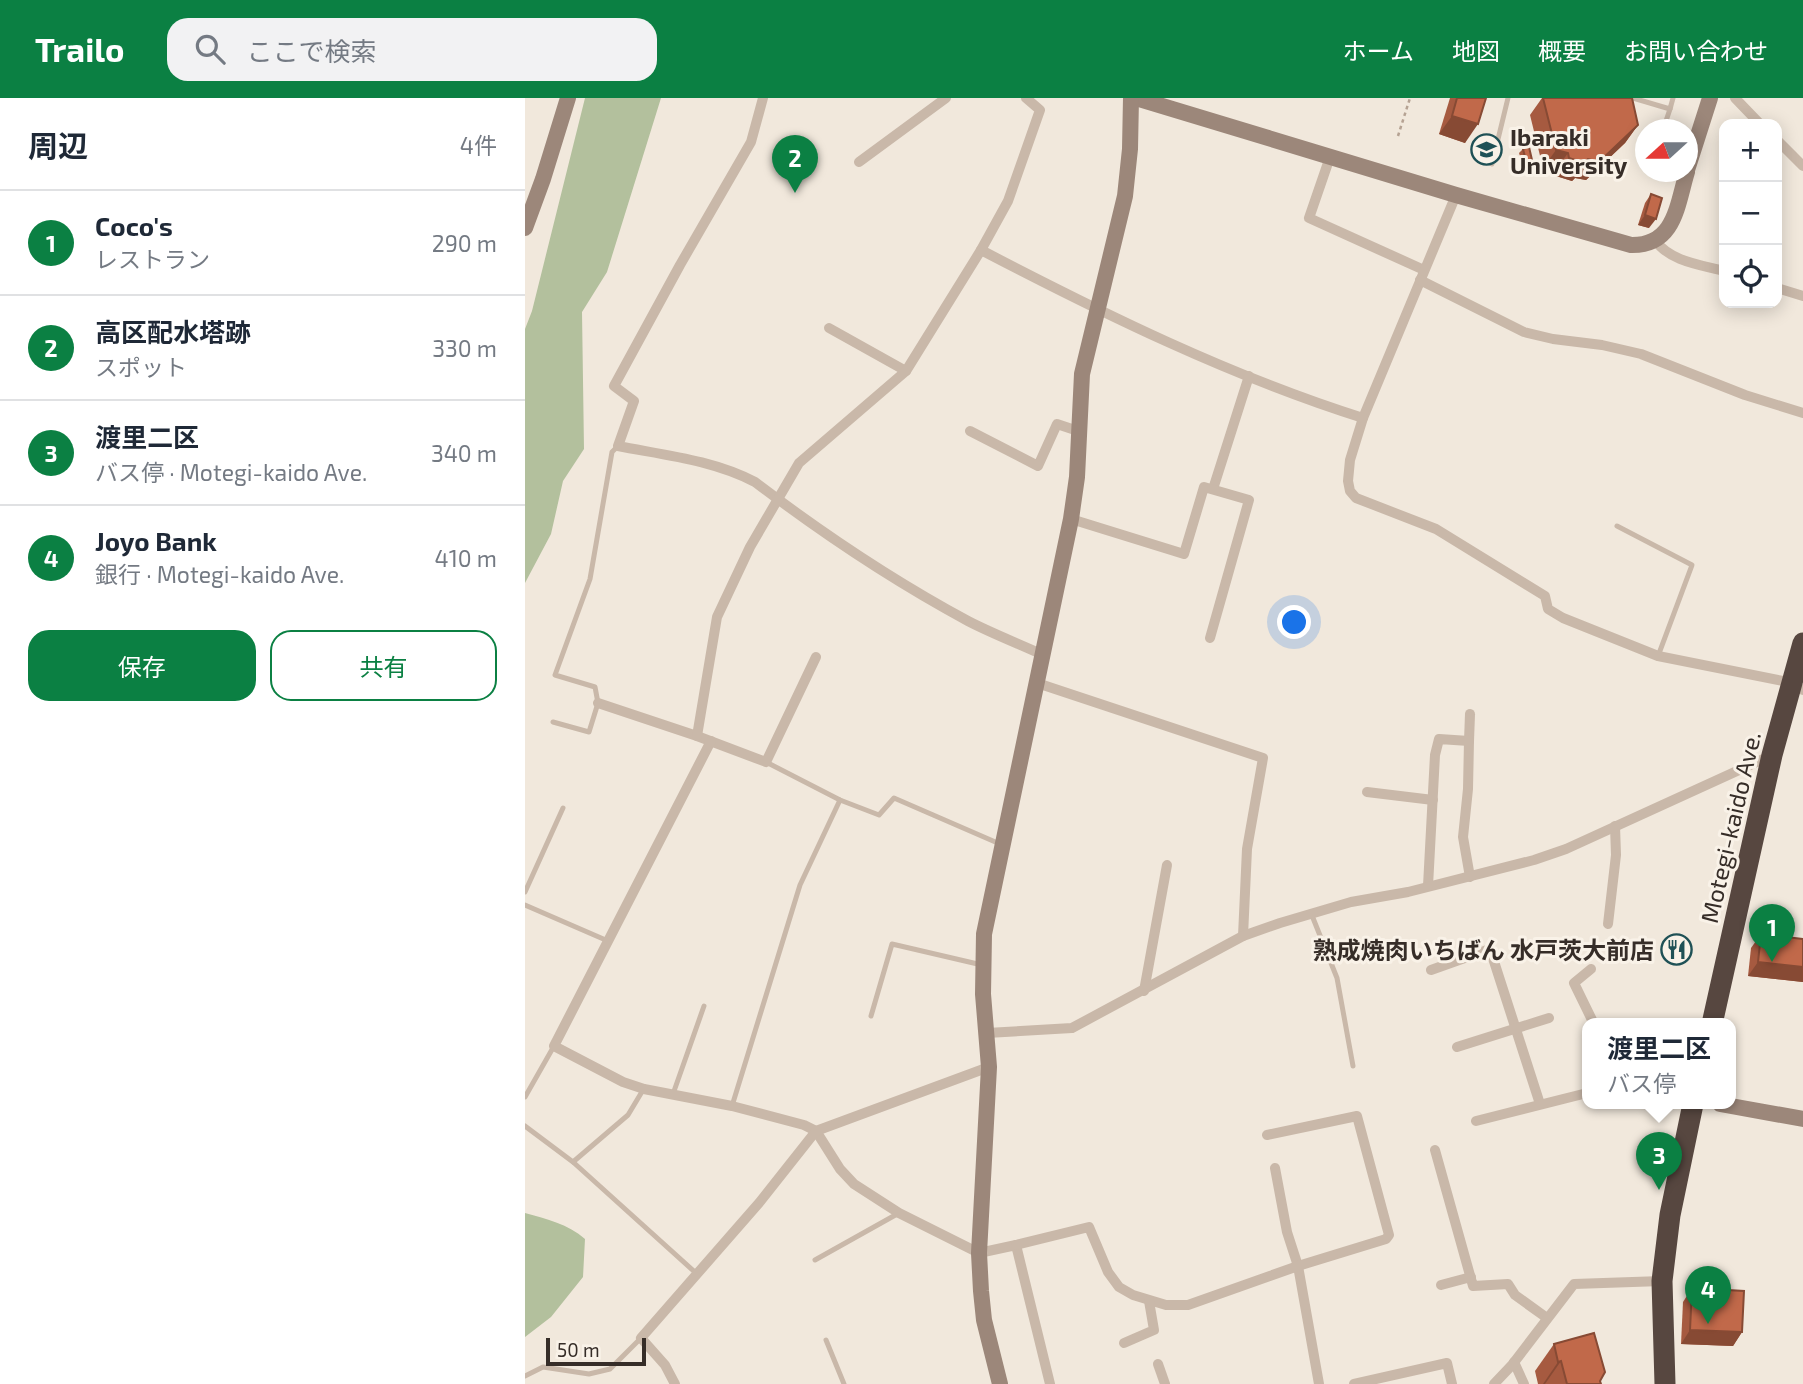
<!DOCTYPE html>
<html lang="ja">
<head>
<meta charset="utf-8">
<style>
  :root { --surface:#fff; --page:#f2f2f3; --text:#1f2937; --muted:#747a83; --line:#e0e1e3; --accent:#0b8043 }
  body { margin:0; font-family:"Exo 2","Noto Sans JP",sans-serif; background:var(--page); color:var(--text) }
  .controls { position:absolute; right:21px; top:21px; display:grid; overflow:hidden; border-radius:14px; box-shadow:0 4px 18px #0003 }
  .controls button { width:63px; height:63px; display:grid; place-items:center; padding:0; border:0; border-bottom:2px solid var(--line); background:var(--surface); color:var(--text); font:35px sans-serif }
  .compass { position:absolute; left:1110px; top:21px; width:63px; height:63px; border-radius:50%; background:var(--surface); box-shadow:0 4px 18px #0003; rotate:249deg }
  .scale { position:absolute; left:21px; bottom:18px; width:100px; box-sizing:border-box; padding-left:7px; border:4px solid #362d28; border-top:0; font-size:19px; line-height:24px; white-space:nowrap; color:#362d28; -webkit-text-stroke:5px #f9f2e8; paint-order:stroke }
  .you { position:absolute; left:770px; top:525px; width:24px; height:24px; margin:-18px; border:5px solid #fff; border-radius:50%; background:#1a73e8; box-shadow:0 0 0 10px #1a73e833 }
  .badge { display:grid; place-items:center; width:46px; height:46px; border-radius:50%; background:var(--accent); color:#fff; font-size:23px; font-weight:700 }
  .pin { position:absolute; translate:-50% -58px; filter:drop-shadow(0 2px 4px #0008) }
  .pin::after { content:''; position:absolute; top:37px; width:24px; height:21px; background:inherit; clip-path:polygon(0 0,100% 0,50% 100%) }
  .popup { position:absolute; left:1057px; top:920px; width:154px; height:91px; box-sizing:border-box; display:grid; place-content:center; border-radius:14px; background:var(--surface); filter:drop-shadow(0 2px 5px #0005); font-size:23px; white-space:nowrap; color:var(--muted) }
  .popup b { font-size:26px; color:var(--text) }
  .popup::after { content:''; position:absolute; left:50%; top:100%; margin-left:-14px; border:14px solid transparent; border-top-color:var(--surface) }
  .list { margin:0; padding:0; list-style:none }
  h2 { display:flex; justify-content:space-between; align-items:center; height:91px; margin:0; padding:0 28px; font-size:30px }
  h2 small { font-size:23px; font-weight:400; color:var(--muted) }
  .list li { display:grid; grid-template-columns:46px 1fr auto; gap:21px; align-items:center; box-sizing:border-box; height:105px; padding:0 28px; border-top:2px solid var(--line) }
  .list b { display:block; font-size:26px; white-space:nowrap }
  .list p { margin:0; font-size:23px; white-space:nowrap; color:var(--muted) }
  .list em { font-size:23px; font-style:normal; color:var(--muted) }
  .actions { display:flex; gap:14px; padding:21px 28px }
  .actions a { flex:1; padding:16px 0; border:2px solid var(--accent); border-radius:21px; text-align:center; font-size:24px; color:var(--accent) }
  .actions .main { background:var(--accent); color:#fff }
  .icon { flex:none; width:38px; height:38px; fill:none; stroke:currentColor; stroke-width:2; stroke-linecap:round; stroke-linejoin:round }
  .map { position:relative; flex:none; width:1278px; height:1286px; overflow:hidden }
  header { display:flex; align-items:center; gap:42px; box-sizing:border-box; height:98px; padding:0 35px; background:var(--accent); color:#fff }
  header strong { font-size:33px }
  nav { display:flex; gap:38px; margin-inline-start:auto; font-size:24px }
  .search { width:490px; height:63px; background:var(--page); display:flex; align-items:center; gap:18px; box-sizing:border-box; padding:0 24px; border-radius:21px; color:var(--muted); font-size:26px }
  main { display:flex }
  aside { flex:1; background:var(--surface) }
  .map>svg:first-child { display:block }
  .green { fill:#b3c09d }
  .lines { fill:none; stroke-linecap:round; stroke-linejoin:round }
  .path { stroke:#b5a293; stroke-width:2.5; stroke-dasharray:3.5 3.5; stroke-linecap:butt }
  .lane { stroke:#c9b8a9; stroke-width:5 }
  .street { stroke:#c9b8a9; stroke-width:10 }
  .secondary { stroke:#9c877a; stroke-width:16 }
  .highway { stroke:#574740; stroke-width:21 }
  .wall { fill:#a65a40 }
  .shaded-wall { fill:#874a34 }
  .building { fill:#c1694a; stroke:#874a34; stroke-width:2 }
  .labels { text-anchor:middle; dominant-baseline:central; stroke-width:6; stroke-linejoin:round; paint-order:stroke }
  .poi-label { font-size:24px; font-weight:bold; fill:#362d28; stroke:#f9f2e8; text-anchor:start }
  .street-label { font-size:24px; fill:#362d28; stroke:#f9f2e8 }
</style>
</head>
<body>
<header>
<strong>Trailo</strong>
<div class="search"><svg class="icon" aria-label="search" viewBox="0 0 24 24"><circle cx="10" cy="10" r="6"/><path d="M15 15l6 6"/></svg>ここで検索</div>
<nav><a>ホーム</a><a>地図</a><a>概要</a><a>お問い合わせ</a></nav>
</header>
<main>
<aside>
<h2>周辺<small>4件</small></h2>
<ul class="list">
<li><span class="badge">1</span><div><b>Coco's</b><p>レストラン</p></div><em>290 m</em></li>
<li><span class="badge">2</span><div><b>高区配水塔跡</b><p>スポット</p></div><em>330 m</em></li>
<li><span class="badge">3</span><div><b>渡里二区</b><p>バス停 · Motegi-kaido Ave.</p></div><em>340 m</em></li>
<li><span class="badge">4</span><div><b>Joyo Bank</b><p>銀行 · Motegi-kaido Ave.</p></div><em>410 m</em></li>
</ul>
<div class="actions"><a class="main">保存</a><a>共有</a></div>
</aside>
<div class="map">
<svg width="1278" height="1286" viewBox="0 0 1278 1286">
  <rect width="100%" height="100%" fill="#f1e8dc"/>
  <g class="green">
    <path d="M 60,0 L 136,0 L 82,174 L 57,214 L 59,351 L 38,383 L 26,436 L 0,485 L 0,231 L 7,213 Z"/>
    <path d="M 0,1115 C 22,1121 43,1126 60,1141 L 58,1179 L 26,1219 L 0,1239 Z"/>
  </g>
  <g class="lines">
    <path class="path" d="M 873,38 L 885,0"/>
    <g class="lane">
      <path d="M 1108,0 L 1145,11 L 1148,0"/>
      <path d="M 1138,32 L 1145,11"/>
      <path d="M 967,66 L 983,0"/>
      <path d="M 1092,428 L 1167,467 L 1133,558"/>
      <path d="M 28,624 L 64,634 L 73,605 L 70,589 L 30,577 L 65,481 L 87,354 L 93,348"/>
      <path d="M 241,664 L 315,702 L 354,717 L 369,700 L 475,746"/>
      <path d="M 0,794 L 38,710"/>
      <path d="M 0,807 L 83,843"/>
      <path d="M 786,815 L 812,880 L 828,968"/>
      <path d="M 346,918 L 367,846 L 457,867"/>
      <path d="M 148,996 L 179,908"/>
      <path d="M 0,999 L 29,948"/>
      <path d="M 207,1008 L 275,787 L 315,702"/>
      <path d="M 0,1028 L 48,1064 L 172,1176"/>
      <path d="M 48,1064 L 103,1017 L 118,992"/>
      <path d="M 290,1162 L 374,1115"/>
      <path d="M 301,1242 L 319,1286"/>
      <path d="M 0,1278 L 18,1269 L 64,1276 L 85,1271 L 116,1240"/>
    </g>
    <g class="street">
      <path d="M 238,0 L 226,44 L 155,167 L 89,288 L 109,303 L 93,348 C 139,357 188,362 230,384 C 297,435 367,482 443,523 C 466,535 492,545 516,556"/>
      <path d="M 1210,0 L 1235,26"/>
      <path d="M 1252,42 L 1278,68"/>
      <path d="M 805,59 L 784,120 L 899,172"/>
      <path d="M 334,64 L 421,0"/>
      <path d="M 931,97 L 838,320 L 825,362 L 823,383 L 825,393 L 831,400 L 911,431 L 1020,498 L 1023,511 L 1038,520 L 1133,558 L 1258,583 L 1278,592"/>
      <path d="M 1131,143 C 1144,163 1177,167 1199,173"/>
      <path d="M 456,152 C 579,216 705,278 838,320"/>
      <path d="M 895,182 L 999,234 L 1028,241 L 1077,247 L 1116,256 L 1220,297 L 1278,315"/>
      <path d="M 1252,190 L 1278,198"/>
      <path d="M 304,230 L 381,273"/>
      <path d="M 445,333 L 513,368 L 532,326 L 553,333"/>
      <path d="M 688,391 L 724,278"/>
      <path d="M 546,421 L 659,456 L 679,389 L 724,402 L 685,540"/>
      <path d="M 512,585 L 738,660 L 722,751 L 718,838"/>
      <path d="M 73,605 L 172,638 L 241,664 L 291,559"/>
      <path d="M 172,638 L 192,519 L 225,449 L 274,365 L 381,273 L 456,152 L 483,103 L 515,12 L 501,0"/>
      <path d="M 186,643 L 29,948 L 98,984 L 119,991 L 207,1008 L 279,1027 L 291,1033 L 315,1071 L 329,1086 L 374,1115 L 454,1155 L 491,1147 L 525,1286"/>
      <path d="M 944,643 L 945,616"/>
      <path d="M 842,694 L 908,702"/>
      <path d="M 903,788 L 910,657 L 914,641 L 944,643 L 943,691 L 938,739 L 945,779"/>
      <path d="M 1083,826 L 1091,757 L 1090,728"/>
      <path d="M 1066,871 L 1049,885 L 1069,926"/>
      <path d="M 906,872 L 965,851 L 1015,1006"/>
      <path d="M 619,893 L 642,767"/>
      <path d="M 462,935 L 547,930 L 718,838 L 755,825 L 826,804 L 883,794 L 1009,762 L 1041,751 L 1247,657"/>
      <path d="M 932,949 L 1024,920"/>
      <path d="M 951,1023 L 1062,995"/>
      <path d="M 910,1052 L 948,1188 L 983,1186 L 990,1197 L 1022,1220"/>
      <path d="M 750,1070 L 762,1134 L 773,1168 L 794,1286"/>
      <path d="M 491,1147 L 564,1129 L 583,1174 L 594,1189 L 608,1197 L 641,1207 L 663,1207 L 773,1168 L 861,1141 L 864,1137 L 832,1018 L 742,1037"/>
      <path d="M 916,1187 L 946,1179"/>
      <path d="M 599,1245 L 629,1232 L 624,1203"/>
      <path d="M 989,1264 L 999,1286"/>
      <path d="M 633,1266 L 640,1286"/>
      <path d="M 150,1286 L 140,1267 L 116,1240 L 234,1105 L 291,1033 L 464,969"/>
      <path d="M 829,1286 L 922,1265 L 927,1286"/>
      <path d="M 969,1286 L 987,1267 L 1049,1186 L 1137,1183"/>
    </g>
    <g class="secondary">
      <path d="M 611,0 L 931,97 L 1106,147 C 1150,148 1152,107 1162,74"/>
      <path d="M 1162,72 L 1185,0"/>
      <path d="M 0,130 L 18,81 L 43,0"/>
      <path d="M 1195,1006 L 1278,1021"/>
      <path d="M 475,1286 L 459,1222 L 456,1193 L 454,1155 L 464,969 L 458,896 L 459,836 L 546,421 L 552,379 L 557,276 L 600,98 L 605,51 L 606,0"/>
    </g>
    <g class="highway">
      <path d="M 1187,926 L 1247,657 L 1278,545"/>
      <path d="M 1140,1286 L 1137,1183 L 1145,1117 L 1168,1006"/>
    </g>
  </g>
  <g class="wall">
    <path d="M 925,0 L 961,0 L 940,45 L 914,36 Z"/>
    <path d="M 1017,0 L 1107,0 L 1113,27 L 1100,45 L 1061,82 L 1050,80 L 1047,83 L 1031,78 L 1030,73 L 1018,70 L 1005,17 Z"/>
    <path d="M 998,51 L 1003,66 L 998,68 L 994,55 Z"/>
    <path d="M 1126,96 L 1124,130 L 1113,127 L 1120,105 Z"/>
    <path d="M 1236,836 L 1278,841 L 1278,884 L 1223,878 L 1226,850 Z"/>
    <path d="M 1167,1190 L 1217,1234 L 1208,1248 L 1156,1246 L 1158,1204 Z"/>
    <path d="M 1029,1246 L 1075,1283 L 1076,1286 L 1013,1286 L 1010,1273 Z"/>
  </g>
  <g class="shaded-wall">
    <path d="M 927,18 L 953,26 L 940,45 L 914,36 Z"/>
    <path d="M 1113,27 L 1100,45 L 1061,82 L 1050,80 L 1047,83 L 1031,78 L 1044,60 L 1063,61 Z"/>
    <path d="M 1031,52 L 1043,55 L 1030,73 L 1018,70 Z"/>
    <path d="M 1007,62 L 1003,66 L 998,68 L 1001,63 Z"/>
    <path d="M 1120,117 L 1131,121 L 1124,130 L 1113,127 Z"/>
    <path d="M 1233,864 L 1278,869 L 1278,884 L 1223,878 Z"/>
    <path d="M 1165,1232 L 1217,1234 L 1208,1248 L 1156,1246 Z"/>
    <path d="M 1036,1263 L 1020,1286 L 1018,1286 L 1033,1264 Z"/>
  </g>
  <g class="building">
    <path d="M 932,0 L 961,0 L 953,26 L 927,18 Z"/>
    <path d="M 1018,0 L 1107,0 L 1113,27 L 1074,64 L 1063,61 L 1059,65 L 1044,60 L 1043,55 L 1031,52 Z"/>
    <path d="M 1004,49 L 1007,62 L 1001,63 L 998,51 Z"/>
    <path d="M 1126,96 L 1137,100 L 1131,121 L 1120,117 Z"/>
    <path d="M 1236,836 L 1278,841 L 1278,869 L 1233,864 Z"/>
    <path d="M 1167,1190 L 1219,1193 L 1217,1234 L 1165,1232 Z"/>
    <path d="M 1069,1235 L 1080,1274 L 1075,1283 L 1076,1286 L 1042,1286 L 1036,1263 L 1033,1264 L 1029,1246 Z"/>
  </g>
  <defs>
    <symbol id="university-ring" viewBox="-11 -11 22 22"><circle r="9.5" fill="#f9f2e8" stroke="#1f5156" stroke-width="1.5"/><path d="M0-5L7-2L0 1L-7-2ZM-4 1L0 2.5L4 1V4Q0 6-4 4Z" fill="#1f5156"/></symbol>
    <symbol id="restaurant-ring" viewBox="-11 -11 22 22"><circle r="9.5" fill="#f9f2e8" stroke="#1f5156" stroke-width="1.5"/><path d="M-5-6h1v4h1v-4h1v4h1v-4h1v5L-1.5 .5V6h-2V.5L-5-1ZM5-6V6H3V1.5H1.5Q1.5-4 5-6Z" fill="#1f5156"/></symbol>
  </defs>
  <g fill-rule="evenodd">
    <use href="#university-ring" x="944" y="34" width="35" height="35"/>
    <use href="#restaurant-ring" x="1134" y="834" width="35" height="35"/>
  </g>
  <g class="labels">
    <g class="poi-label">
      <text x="985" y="38">Ibaraki<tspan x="985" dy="28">University</tspan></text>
      <text x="1129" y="851" text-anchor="end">熟成焼肉いちばん 水戸茨大前店</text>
    </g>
    <g class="street-label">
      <text transform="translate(1205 729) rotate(-77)">Motegi-kaido Ave.</text>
    </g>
  </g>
</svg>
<div class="controls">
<button>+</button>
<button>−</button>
<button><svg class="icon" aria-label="locate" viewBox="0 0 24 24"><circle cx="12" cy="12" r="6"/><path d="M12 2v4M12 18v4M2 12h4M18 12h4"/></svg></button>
</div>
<svg class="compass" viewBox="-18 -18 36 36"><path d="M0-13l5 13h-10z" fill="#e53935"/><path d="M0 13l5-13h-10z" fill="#747a83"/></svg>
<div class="scale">50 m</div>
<div class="you"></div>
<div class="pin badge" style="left:1247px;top:864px">1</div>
<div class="pin badge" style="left:270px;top:95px">2</div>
<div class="pin badge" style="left:1134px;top:1092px">3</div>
<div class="popup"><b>渡里二区</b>バス停</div>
<div class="pin badge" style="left:1183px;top:1226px">4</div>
</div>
</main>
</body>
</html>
